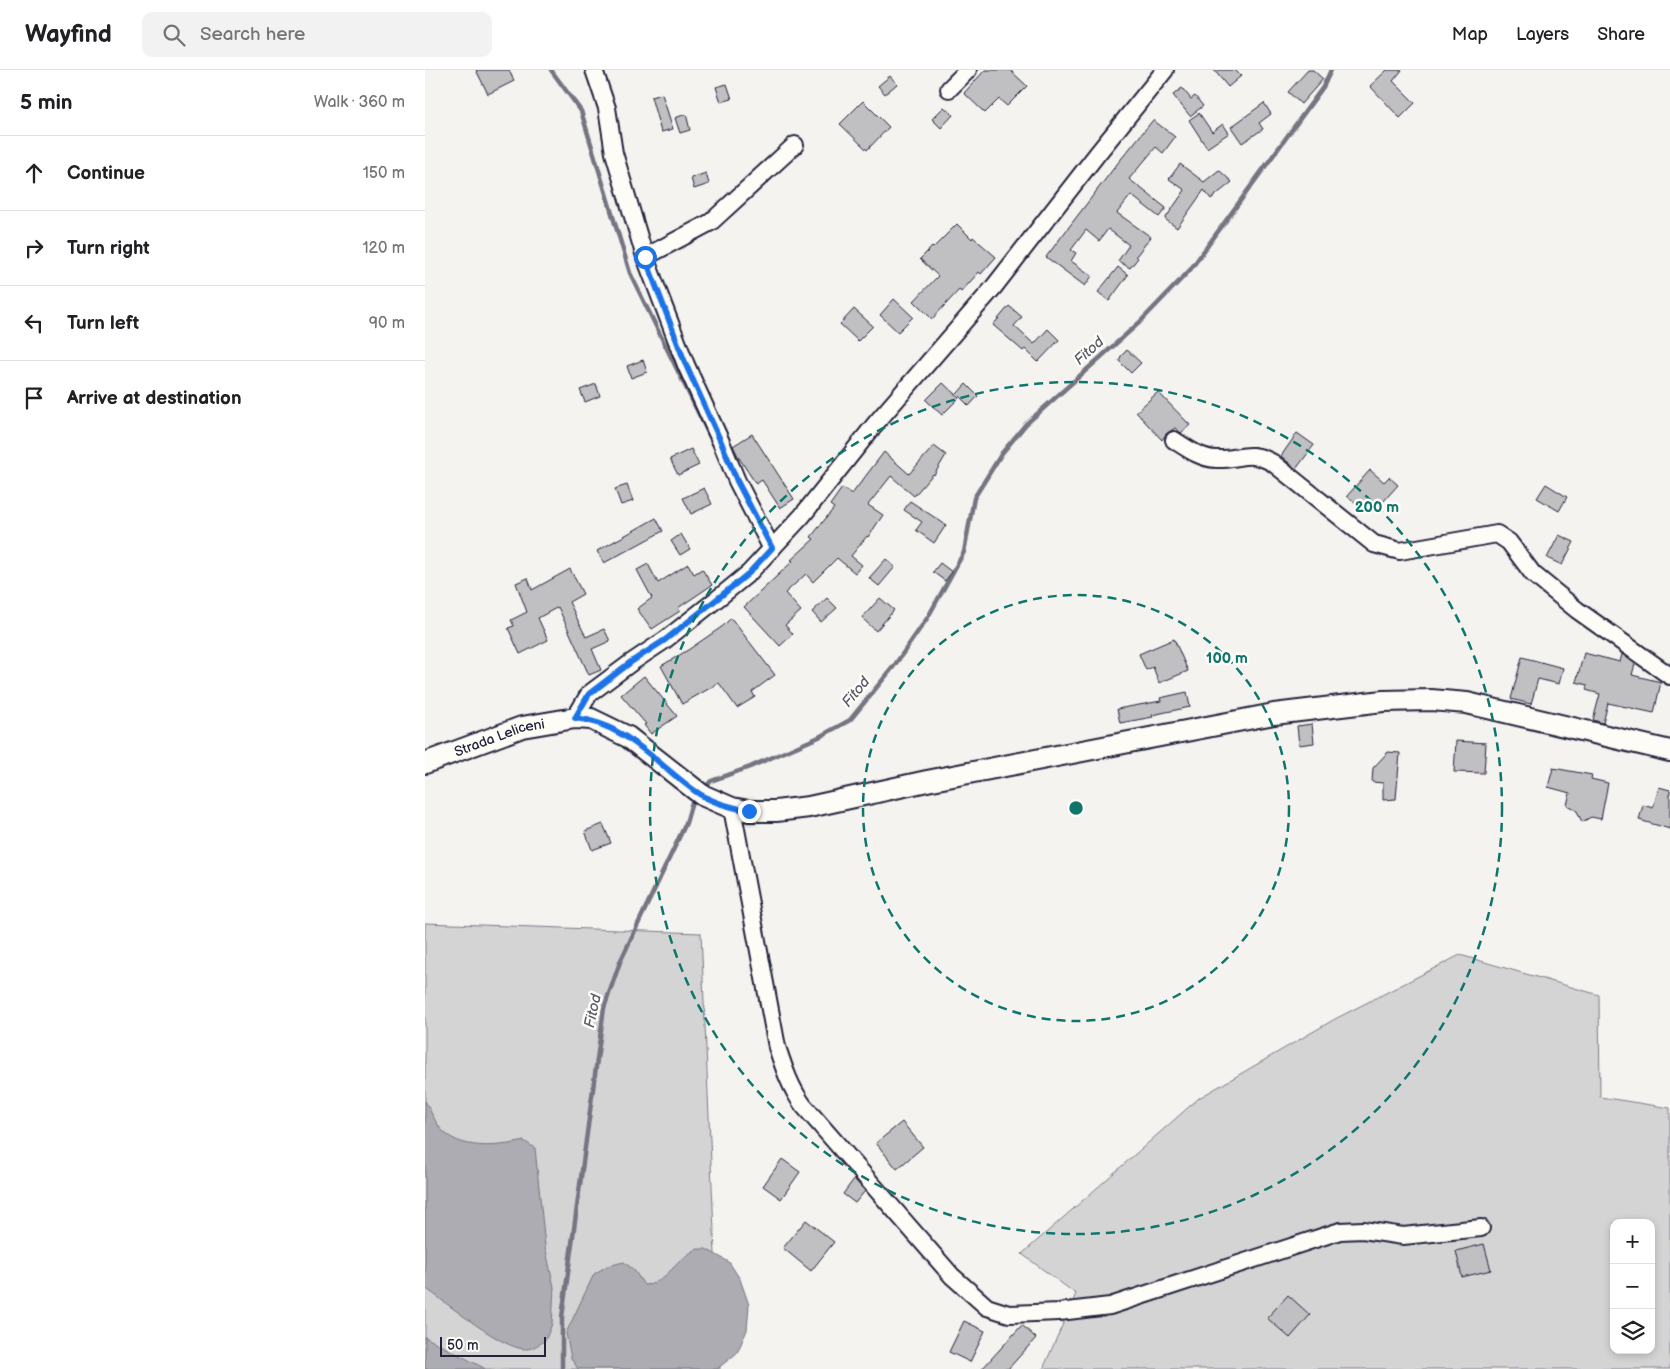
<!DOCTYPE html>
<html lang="en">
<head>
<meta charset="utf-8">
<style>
  :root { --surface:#fff; --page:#f2f2f2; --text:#202124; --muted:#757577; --line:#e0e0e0 }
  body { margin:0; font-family:"Balsamiq Sans",sans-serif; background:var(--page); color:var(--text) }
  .controls { position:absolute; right:15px; bottom:15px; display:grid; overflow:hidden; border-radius:10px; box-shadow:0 2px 8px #0003 }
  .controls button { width:45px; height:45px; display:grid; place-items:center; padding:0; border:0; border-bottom:1px solid var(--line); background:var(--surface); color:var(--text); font:25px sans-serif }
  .scale { position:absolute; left:15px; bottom:12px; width:106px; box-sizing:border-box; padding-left:5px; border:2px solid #22223b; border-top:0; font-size:14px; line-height:18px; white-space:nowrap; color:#22223b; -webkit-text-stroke:4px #fdfcf7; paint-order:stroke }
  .stop { position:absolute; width:15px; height:15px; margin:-11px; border:4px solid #1a73e8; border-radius:50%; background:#fff }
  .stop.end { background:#1a73e8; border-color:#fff; box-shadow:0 1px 5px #0008 }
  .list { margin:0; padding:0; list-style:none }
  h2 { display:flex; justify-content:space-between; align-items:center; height:65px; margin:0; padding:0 20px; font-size:21px }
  h2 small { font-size:16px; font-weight:400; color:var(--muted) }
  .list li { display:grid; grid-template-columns:32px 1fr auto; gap:15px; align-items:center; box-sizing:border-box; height:75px; padding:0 20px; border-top:1px solid var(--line) }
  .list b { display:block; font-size:19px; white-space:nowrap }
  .list em { font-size:16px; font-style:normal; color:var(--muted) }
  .icon { flex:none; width:28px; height:28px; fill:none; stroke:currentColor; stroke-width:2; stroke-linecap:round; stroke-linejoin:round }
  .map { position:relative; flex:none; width:1245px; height:1299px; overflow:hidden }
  header { display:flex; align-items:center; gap:30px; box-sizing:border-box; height:70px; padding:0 25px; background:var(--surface); border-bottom:1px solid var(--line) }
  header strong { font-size:24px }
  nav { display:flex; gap:28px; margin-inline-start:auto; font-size:18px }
  .search { width:350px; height:45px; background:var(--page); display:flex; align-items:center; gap:12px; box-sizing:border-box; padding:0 18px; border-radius:10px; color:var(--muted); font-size:19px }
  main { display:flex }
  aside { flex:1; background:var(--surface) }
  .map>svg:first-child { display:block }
  .green { fill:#d5d4d5; stroke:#7c7b88; fill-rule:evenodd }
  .water { fill:#acacb2; stroke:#757582 }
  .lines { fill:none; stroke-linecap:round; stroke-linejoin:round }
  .stream { stroke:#757582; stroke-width:4.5 }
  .building { fill:#c0bfc2; stroke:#22223b }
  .minor-casing { stroke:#22223b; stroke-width:20 }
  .major-casing { stroke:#22223b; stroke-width:24 }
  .minor { stroke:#fdfcf7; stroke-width:16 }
  .major { stroke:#fdfcf7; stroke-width:20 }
  .route { stroke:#1a73e8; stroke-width:6 }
  .ring { fill:none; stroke:#0f766e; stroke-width:2.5; stroke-dasharray:9 6 }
  .labels { text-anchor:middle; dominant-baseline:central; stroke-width:5; stroke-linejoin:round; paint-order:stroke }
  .street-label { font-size:14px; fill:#22223b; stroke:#fdfcf7 }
  .water-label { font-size:15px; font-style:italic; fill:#59596b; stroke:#fdfcf7 }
  .centre { fill:#0f766e; stroke:#fdfcf7; stroke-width:2.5 }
  .ring-label { font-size:15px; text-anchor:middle; font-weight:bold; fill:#0f766e; stroke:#fdfcf7; stroke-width:5; stroke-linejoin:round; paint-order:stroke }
</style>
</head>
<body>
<header>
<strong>Wayfind</strong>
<div class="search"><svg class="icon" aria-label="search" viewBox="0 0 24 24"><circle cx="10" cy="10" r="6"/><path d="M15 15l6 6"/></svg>Search here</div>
<nav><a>Map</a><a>Layers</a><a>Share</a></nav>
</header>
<main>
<aside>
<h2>5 min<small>Walk · 360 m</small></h2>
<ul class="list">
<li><svg class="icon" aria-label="ahead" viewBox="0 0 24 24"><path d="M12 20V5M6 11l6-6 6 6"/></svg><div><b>Continue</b></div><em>150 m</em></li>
<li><svg class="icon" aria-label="right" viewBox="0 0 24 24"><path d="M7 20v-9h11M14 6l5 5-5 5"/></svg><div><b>Turn right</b></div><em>120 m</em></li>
<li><svg class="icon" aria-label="left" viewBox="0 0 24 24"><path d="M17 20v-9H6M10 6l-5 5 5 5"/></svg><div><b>Turn left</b></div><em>90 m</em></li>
<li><svg class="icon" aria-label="arrive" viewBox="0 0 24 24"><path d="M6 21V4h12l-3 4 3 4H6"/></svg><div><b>Arrive at destination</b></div></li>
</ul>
</aside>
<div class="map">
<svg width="1245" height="1299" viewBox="0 0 1245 1299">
  <rect width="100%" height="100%" fill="#f4f3ef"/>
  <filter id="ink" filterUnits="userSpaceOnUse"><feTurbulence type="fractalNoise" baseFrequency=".02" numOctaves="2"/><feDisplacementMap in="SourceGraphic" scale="10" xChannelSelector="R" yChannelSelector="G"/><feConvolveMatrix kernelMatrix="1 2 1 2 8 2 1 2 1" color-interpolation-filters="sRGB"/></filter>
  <g filter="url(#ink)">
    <g class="green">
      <path d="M 0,853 L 276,863 L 295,1299 L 0,1299 Z"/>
      <path d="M 1035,885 L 1174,925 L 1175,1027 L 1245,1038 L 1245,1299 L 618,1299 L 651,1224 L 597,1184 L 774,1028 L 910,949 ZM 1189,1153 L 1226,1153 L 1226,1280 L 1189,1280 Z"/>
    </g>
    <g class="water">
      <path d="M 0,1031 C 5,1039 9,1050 15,1058 C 34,1081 73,1077 99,1071 L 110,1078 L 120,1176 L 129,1217 L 127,1254 L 120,1271 C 115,1273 108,1279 102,1279 C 79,1281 21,1232 0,1218 Z"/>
      <path d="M 273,1179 L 281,1179 L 304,1192 L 315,1209 L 324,1235 L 322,1260 L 312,1283 L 292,1299 L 153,1299 L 146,1288 L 141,1263 L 169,1204 L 182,1196 L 199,1192 L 209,1200 L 219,1215 C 241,1215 252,1186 273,1179 Z"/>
      <path d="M 0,1267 L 59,1298 L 60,1299 L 0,1299 Z"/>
    </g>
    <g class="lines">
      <g class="stream">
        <path d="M 126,0 L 156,41 L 205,203 L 288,373"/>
        <path d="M 278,720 L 286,711 L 325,697 L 394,667 L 425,650 L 469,596 L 503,547 L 539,482 L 549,428 L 577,383 L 601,354 L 715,252 L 765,200 L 898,17 L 906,0"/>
        <path d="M 137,1299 L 137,1247 L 179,938 L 195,892 L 261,753 L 267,732 L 271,727"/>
      </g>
    </g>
    <g class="building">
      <path d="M 51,0 L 84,0 L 89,11 L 63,24 Z"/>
      <path d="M 560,0 L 585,0 L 602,16 L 582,36 L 574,29 L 560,43 L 539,23 Z"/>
      <path d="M 789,0 L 810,0 L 816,6 L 803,17 Z"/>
      <path d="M 883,0 L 888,0 L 898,9 L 876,34 L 863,22 Z"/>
      <path d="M 962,0 L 977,0 L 968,11 L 990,33 L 975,48 L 945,16 Z"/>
      <path d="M 465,6 L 472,14 L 460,24 L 453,16 Z"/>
      <path d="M 302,14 L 307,29 L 296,32 L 291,17 Z"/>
      <path d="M 757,18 L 766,29 L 770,26 L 778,36 L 765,46 L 748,25 Z"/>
      <path d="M 237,24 L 248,59 L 236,62 L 226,27 Z"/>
      <path d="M 438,31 L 464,57 L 442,80 L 415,54 Z"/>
      <path d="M 839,33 L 846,44 L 834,53 L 838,59 L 817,73 L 806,57 Z"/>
      <path d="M 519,37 L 528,45 L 516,58 L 507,49 Z"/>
      <path d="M 774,43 L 787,62 L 798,54 L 804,63 L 782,78 L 764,50 Z"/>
      <path d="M 261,44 L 265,60 L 255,63 L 250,48 Z"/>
      <path d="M 728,50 L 750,67 L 738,83 L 731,77 L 704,109 L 741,138 L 734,147 L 706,125 L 692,143 L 726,167 L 711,186 L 713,188 L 705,198 L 693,191 L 704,175 L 683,159 L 674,171 L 661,160 L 646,180 L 651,183 L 646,191 L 667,206 L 660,216 L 621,187 L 692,94 Z"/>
      <path d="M 755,94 L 779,112 L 794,100 L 807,112 L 786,129 L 779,120 L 752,158 L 740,149 L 760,120 L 744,109 Z"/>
      <path d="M 281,103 L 284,114 L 269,119 L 266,108 Z"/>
      <path d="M 532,154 L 547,169 L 548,167 L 571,187 L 556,204 L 554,202 L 536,222 L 534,220 L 507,249 L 489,231 L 513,206 L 495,189 L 507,177 L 508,178 Z"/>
      <path d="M 693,197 L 703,205 L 684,231 L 673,222 Z"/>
      <path d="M 469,229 L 488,247 L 473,262 L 455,245 Z"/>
      <path d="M 584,236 L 597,247 L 589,256 L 609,274 L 623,259 L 634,270 L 613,292 L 600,279 L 598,281 L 568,255 Z"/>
      <path d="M 429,239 L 448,256 L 433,271 L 415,254 Z"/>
      <path d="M 702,280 L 716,293 L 706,303 L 694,291 L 696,286 Z"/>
      <path d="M 218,290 L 222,302 L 206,308 L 202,296 Z"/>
      <path d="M 518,313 L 534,328 L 517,345 L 501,330 Z"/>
      <path d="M 171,314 L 175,326 L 160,332 L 155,320 Z"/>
      <path d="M 541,314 L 553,326 L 544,336 L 532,324 Z"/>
      <path d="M 733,322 L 765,355 L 756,363 L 750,358 L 741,364 L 737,370 L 711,342 Z"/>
      <path d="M 872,363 L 889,375 L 871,399 L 856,386 Z"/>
      <path d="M 327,364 L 369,429 L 355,438 L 337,410 L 331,414 L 314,388 L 308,376 Z"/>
      <path d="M 509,376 L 521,385 L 509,405 L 508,404 L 489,426 L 466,406 L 443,435 L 458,445 L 443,467 L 442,466 L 426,486 L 437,495 L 430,503 L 412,488 L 388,512 L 381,504 L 360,523 L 376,541 L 360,555 L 368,564 L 355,576 L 319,537 L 368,491 L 366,490 L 389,469 L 386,467 L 409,438 L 405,435 L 417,418 L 427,424 L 459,382 L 484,404 Z"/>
      <path d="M 266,379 L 274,395 L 253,405 L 245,389 Z"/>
      <path d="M 945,400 L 959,412 L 964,407 L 973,415 L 949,442 L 934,429 L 931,433 L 922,426 Z"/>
      <path d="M 1121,414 L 1142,427 L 1134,441 L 1112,428 Z"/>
      <path d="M 202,415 L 208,431 L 196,435 L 190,419 Z"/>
      <path d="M 279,418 L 287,434 L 266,444 L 258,428 Z"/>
      <path d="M 485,431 L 521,455 L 509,473 L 491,460 L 497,452 L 479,440 Z"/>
      <path d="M 231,448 L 238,461 L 179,493 L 172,481 Z"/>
      <path d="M 256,464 L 265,479 L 255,485 L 246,471 Z"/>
      <path d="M 1134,465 L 1149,472 L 1137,495 L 1122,488 Z"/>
      <path d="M 461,489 L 470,497 L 454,516 L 444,508 Z"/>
      <path d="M 515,493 L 527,502 L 520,511 L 508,502 Z"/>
      <path d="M 223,494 L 233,513 L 263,494 L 269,504 L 277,499 L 287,515 L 253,538 L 255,541 L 227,559 L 212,539 L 227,528 L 212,500 Z"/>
      <path d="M 145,499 L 158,524 L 144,532 L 161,567 L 179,559 L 185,571 L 167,579 L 176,600 L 164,605 L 133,537 L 113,548 L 123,570 L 95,584 L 83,558 L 89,556 L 86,550 L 102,542 L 91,513 L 103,508 L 107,520 Z"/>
      <path d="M 402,528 L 412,538 L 396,552 L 387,542 Z"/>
      <path d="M 455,528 L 469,540 L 451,561 L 437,548 Z"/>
      <path d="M 306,548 L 350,605 L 327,622 L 330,627 L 312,638 L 294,613 L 257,634 L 236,596 L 263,580 L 298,556 Z"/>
      <path d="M 749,569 L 763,601 L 734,613 L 728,597 L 721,600 L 714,584 Z"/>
      <path d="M 1159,583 L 1195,592 L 1197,584 L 1210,594 L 1207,605 L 1236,612 L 1229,643 L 1183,633 L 1178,653 L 1168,650 L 1175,624 L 1161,620 L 1162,615 L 1151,612 Z"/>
      <path d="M 1097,587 L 1138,598 L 1134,614 L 1113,609 L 1106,634 L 1086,629 Z"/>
      <path d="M 219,606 L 252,646 L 226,664 L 219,655 L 221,654 L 196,625 Z"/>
      <path d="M 762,622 L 765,637 L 727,645 L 728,647 L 695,653 L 692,639 L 736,631 L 735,628 Z"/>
      <path d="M 887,654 L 889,673 L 874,675 L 872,656 Z"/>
      <path d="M 1031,671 L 1061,673 L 1059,703 L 1029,702 Z"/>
      <path d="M 963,682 L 975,683 L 971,729 L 958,730 L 958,713 L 947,712 L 948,698 Z"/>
      <path d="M 1128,698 L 1167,705 L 1166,709 L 1183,713 L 1176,749 L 1166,747 L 1157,752 L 1152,741 L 1142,735 L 1145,723 L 1123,717 Z"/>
      <path d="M 1234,717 L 1245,720 L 1245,759 L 1214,750 L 1218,735 L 1228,738 Z"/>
      <path d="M 178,754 L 186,773 L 167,780 L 160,761 Z"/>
      <path d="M 477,1052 L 498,1077 L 472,1099 L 451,1073 Z"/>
      <path d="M 357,1089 L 375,1102 L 356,1129 L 338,1116 Z"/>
      <path d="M 429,1109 L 440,1121 L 430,1133 L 418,1124 Z"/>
      <path d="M 381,1150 L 409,1172 L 386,1201 L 358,1178 Z"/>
      <path d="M 1059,1174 L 1066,1200 L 1037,1207 L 1031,1181 Z"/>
      <path d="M 863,1225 L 885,1245 L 865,1268 L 842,1248 Z"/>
      <path d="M 539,1251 L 560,1261 L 545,1292 L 524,1282 Z"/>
      <path d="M 597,1255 L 611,1268 L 583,1299 L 557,1299 Z"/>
    </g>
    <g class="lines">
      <defs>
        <g id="minor">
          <path d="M 169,0 L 182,38 L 189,83 L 220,187 L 261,295 L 296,372 L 312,411 L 347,479"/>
          <path d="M 524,19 L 543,0"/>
          <path d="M 220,187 L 286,152 L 370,75"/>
          <path d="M 749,370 C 763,379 775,388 791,389 C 815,390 824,379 848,393 L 949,474 L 975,481 L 1072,464 L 1084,472 L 1108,504 L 1152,540 L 1245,606"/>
          <path d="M 150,648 L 164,624 L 207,592 L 240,570 L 297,525 L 324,503 L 377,446 L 451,353 L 568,218 L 673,83 L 740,0"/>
          <path d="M 307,738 L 352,977 C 359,998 365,1017 378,1035 L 527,1206 L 562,1237 L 584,1244 L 634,1242 L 685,1236 L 915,1161 L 938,1160 L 978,1166 L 1056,1158"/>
        </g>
        <g id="major">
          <path id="s1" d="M 0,693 L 97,657 L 150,648 L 166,649 L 203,667 L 277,725 L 307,738 L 324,741 L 351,741 L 384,737 L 502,711 L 849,644 L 958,631 L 1006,630 L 1042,633 L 1245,681"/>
        </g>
      </defs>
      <use href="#minor" class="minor-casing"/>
      <use href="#major" class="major-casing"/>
      <use href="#minor" class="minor"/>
      <use href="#major" class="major"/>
    </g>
  </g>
  <g class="lines" filter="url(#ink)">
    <path class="route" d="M 220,187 L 261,295 L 296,372 L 312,411 L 347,478 L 324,503 L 297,525 L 240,570 L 206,592 L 164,624 L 150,648 C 199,653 231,693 270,721 C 285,732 305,737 324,741"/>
  </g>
  <g class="ring">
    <circle cx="651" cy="738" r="213"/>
    <circle cx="651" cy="738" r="426"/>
  </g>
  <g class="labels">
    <g class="street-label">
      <text stroke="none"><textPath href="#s1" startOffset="79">Strada Leliceni</textPath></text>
    </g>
    <g class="water-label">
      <text transform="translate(664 281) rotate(-42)">Fitod</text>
      <text transform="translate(431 622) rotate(-50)">Fitod</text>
      <text transform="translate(168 941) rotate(-78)">Fitod</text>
    </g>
  </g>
  <circle cx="651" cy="738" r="8" class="centre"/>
  <g class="ring-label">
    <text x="952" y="442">200 m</text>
    <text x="802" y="593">100 m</text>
  </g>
</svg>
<div class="controls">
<button>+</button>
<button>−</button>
<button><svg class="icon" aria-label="layers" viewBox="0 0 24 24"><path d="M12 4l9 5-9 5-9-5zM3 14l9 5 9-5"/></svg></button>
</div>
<div class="scale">50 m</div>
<div class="stop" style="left:220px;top:187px"></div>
<div class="stop end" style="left:324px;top:741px"></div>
</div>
</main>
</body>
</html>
